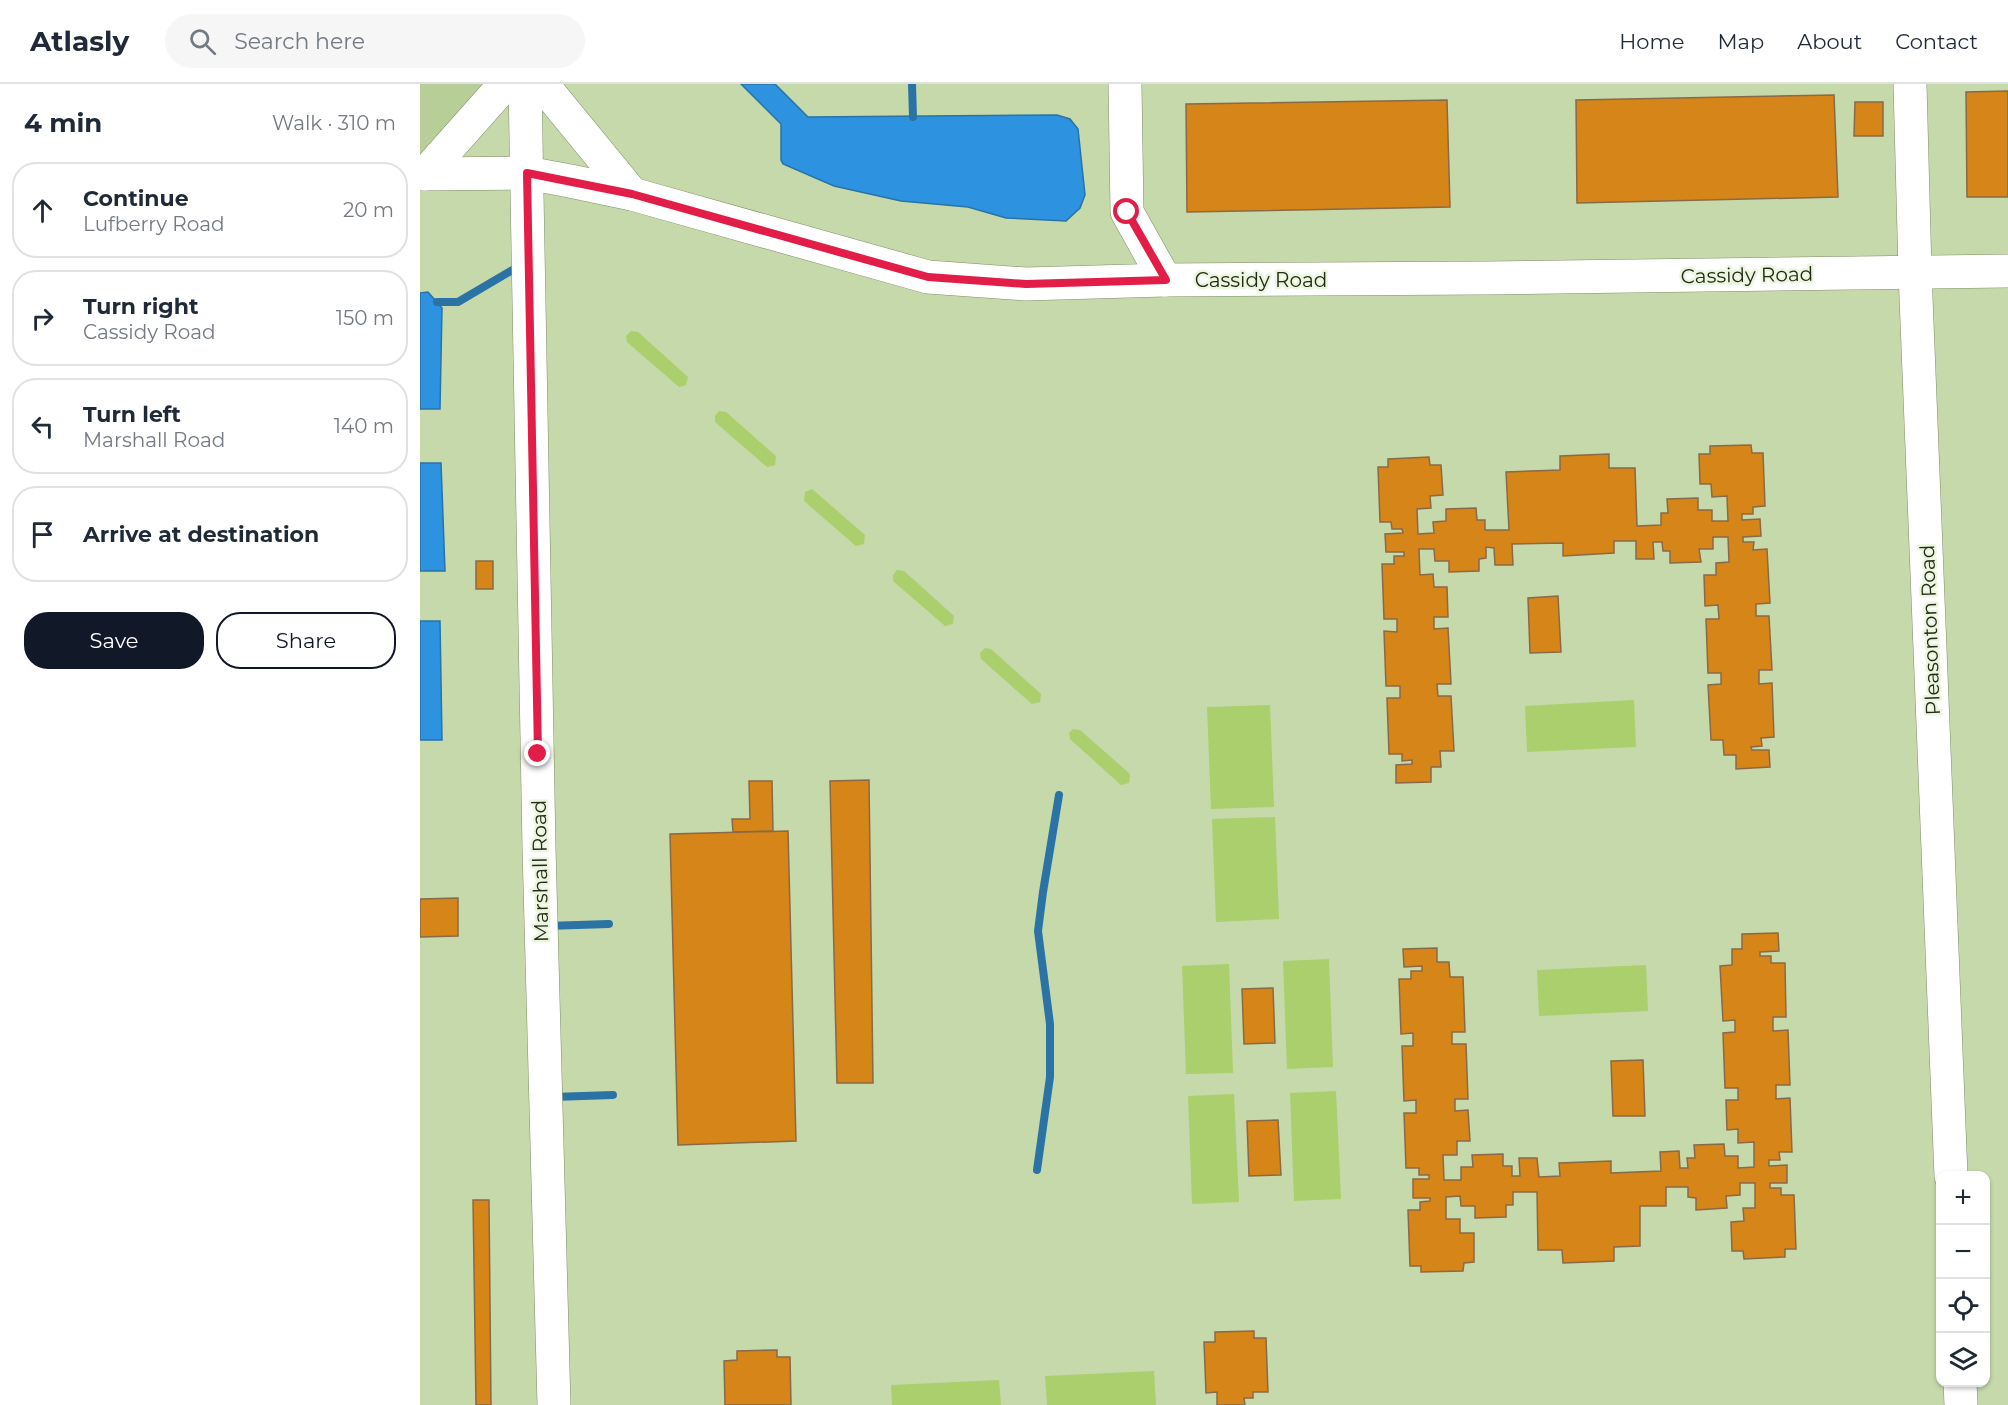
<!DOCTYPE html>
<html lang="en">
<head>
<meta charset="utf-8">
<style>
  :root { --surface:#fff; --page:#f6f6f7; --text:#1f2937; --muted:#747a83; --line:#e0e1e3; --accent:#111827 }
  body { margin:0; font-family:Montserrat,sans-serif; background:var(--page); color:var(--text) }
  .controls { position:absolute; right:18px; bottom:18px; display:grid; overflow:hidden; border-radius:12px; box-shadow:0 2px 4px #0004 }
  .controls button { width:54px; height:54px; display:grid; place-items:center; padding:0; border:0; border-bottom:2px solid var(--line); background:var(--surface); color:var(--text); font:30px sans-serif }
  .stop { position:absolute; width:18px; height:18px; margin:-14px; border:4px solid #e11d48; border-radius:50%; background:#fff }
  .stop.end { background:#e11d48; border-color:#fff; box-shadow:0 2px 6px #0008 }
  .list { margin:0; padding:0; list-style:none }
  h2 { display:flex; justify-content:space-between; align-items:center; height:78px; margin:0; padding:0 24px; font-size:26px }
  h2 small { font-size:20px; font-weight:400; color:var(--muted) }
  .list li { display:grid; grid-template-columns:39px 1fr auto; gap:18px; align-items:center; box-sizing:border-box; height:96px; margin:0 12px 12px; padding:0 12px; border:2px solid var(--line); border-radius:24px }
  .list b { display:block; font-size:22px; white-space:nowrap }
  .list p { margin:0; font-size:20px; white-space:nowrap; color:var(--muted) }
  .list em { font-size:20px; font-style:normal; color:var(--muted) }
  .actions { display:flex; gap:12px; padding:18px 24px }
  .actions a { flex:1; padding:14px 0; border:2px solid var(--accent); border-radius:24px; text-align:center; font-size:21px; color:var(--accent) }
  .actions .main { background:var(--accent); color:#fff }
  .icon { flex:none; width:33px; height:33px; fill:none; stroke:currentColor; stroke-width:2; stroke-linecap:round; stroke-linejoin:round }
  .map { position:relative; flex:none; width:1588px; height:1321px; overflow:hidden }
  header { display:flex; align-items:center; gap:36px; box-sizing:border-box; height:84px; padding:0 30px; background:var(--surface); border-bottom:2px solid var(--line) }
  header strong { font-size:28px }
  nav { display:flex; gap:33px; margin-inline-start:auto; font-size:21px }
  .search { width:420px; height:54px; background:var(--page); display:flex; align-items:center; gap:15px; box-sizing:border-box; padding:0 21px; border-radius:33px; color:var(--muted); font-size:22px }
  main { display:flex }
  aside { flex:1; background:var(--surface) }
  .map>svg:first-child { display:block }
  .built { fill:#b8ce99 }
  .green { fill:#aacf6c }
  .water { fill:#2d92e0; stroke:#2a73a4; stroke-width:1.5 }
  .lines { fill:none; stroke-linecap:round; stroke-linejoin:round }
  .stream { stroke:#2a73a4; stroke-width:8 }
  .building { fill:#d68518; stroke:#8a6947; stroke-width:1.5 }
  .minor-casing { stroke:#7e8f64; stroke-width:34 }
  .minor { stroke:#fff; stroke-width:33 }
  .route { stroke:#e11d48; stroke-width:8 }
  .labels { text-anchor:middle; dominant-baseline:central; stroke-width:5; stroke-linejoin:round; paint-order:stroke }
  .street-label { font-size:20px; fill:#232a18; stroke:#ecf6df }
</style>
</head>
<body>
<header>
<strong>Atlasly</strong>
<div class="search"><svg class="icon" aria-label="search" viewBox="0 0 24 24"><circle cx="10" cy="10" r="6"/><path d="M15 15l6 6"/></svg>Search here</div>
<nav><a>Home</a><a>Map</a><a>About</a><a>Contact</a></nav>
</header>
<main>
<aside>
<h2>4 min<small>Walk · 310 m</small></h2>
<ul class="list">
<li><svg class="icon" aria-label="ahead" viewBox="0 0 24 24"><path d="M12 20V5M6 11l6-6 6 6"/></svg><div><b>Continue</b><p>Lufberry Road</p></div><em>20 m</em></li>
<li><svg class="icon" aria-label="right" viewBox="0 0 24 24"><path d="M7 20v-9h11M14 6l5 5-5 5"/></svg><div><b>Turn right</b><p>Cassidy Road</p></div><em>150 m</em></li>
<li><svg class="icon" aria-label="left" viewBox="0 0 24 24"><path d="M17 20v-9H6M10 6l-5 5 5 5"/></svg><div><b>Turn left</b><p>Marshall Road</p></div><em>140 m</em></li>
<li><svg class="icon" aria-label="arrive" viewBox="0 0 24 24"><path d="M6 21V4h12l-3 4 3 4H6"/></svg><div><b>Arrive at destination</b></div></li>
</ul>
<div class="actions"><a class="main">Save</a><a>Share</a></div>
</aside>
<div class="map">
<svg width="1588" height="1321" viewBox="0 0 1588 1321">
  <rect width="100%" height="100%" fill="#c6d9ab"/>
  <path class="built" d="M 0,0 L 85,0 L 0,90 Z"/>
  <g class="green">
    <path d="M 211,247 L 218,248 L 268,293 L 266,301 L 259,303 L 207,258 L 206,252 Z"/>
    <path d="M 299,327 L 306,328 L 356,372 L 355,381 L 347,383 L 295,338 L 295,332 Z"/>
    <path d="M 392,405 L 445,451 L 444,460 L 436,462 L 384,417 L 385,408 Z"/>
    <path d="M 477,486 L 484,487 L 534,532 L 533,540 L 525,542 L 473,497 L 473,491 Z"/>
    <path d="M 565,564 L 571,565 L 621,610 L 620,618 L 612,620 L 561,575 L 560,569 Z"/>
    <path d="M 1214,616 L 1216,663 L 1107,668 L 1105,622 Z"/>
    <path d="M 850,621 L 854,723 L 791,725 L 787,623 Z"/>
    <path d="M 653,645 L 660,646 L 710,690 L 709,699 L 701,701 L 650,655 L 649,649 Z"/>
    <path d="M 855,733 L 859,835 L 796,838 L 792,735 Z"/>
    <path d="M 909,875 L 913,983 L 867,985 L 863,877 Z"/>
    <path d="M 809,880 L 813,989 L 766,990 L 762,882 Z"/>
    <path d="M 1226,881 L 1228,927 L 1119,932 L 1117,886 Z"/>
    <path d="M 916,1007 L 921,1115 L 874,1117 L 870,1009 Z"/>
    <path d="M 814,1010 L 819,1118 L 772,1120 L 768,1012 Z"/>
    <path d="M 734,1287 L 736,1321 L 627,1321 L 625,1292 Z"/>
    <path d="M 579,1296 L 581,1321 L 472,1321 L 471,1301 Z"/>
  </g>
  <g class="water">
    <path d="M 321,0 L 355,0 L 388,33 L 637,31 L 650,35 L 658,45 L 665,111 L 660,124 L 646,137 L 586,134 L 548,123 L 481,117 L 414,102 L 363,80 L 361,76 L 361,40 Z"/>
    <path d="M 8,208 L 22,224 L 20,325 L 0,325 L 0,209 Z"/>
    <path d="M 0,379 L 21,379 L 25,487 L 0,487 Z"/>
    <path d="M 0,537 L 20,537 L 22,656 L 0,656 Z"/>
  </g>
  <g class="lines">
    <g class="stream">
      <path d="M 492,0 L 493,33"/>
      <path d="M 17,218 L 38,218 L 101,181"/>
      <path d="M 126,842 L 189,840"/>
      <path d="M 133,1013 L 193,1011"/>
      <path d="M 617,1086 L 630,993 L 630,940 L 618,847 L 623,808 L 639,711"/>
    </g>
  </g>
  <g class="building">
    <path d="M 1588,7 L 1588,113 L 1547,113 L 1546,8 Z"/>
    <path d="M 1414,11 L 1418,113 L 1157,119 L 1156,16 Z"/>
    <path d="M 1027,16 L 1030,123 L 767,128 L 766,20 Z"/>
    <path d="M 1435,18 L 1463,18 L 1463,52 L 1434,52 Z"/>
    <path d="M 1331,361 L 1332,369 L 1343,369 L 1345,422 L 1333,423 L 1333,430 L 1322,430 L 1322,436 L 1340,435 L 1341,452 L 1323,453 L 1323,458 L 1334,458 L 1333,466 L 1347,465 L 1350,519 L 1336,520 L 1336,532 L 1349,532 L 1352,586 L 1339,586 L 1339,600 L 1352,599 L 1354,653 L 1341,654 L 1342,662 L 1331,663 L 1332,666 L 1349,666 L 1350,683 L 1316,685 L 1316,671 L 1304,671 L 1303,656 L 1291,656 L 1288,601 L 1301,600 L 1301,589 L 1288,589 L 1286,535 L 1299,535 L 1298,521 L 1285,522 L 1284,491 L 1296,491 L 1296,479 L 1309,478 L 1308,453 L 1293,453 L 1293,465 L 1279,465 L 1281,478 L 1250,479 L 1250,467 L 1243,467 L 1242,458 L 1233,458 L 1234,475 L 1216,475 L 1216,457 L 1194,457 L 1194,469 L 1143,472 L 1143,459 L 1092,460 L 1093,481 L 1075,481 L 1074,464 L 1066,463 L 1066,474 L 1059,475 L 1059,487 L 1029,488 L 1029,477 L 1015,477 L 1014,465 L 999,465 L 1000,491 L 1013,490 L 1014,503 L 1027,503 L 1028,533 L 1014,533 L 1014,545 L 1028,544 L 1031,600 L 1017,600 L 1018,612 L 1031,612 L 1034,667 L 1020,667 L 1021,683 L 1011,683 L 1011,698 L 976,699 L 976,681 L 992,680 L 992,676 L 982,677 L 982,670 L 969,670 L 967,614 L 980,614 L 980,602 L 966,602 L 964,547 L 977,548 L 977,535 L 964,535 L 962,480 L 974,480 L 974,472 L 984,472 L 984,468 L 966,468 L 965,450 L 983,449 L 982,445 L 972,445 L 971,438 L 960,438 L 958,383 L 968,383 L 968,375 L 1009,373 L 1010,381 L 1021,381 L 1023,411 L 1010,412 L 1011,424 L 997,425 L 998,450 L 1014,449 L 1013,438 L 1026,437 L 1026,425 L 1056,424 L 1057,436 L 1065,436 L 1065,446 L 1089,446 L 1086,388 L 1140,386 L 1140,372 L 1189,370 L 1189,384 L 1215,384 L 1217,442 L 1241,441 L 1241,429 L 1248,429 L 1247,415 L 1278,414 L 1278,426 L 1292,426 L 1292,437 L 1308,437 L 1307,412 L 1292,413 L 1291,400 L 1280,400 L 1279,370 L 1290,370 L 1290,362 Z"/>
    <rect x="56" y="477" width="17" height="28"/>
    <path d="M 1138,512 L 1141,568 L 1110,569 L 1108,514 Z"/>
    <path d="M 449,696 L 453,999 L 417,999 L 410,697 Z"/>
    <path d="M 329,697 L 352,697 L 353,747 L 313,748 L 312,735 L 330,735 Z"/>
    <path d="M 368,747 L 376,1057 L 258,1061 L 250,750 Z"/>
    <path d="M 38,814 L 38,852 L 0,853 L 0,815 Z"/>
    <path d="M 1358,849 L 1359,867 L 1340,868 L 1340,872 L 1351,872 L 1351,879 L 1365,879 L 1366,933 L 1353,933 L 1353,947 L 1368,946 L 1370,1001 L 1356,1001 L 1356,1015 L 1370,1014 L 1372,1068 L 1359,1068 L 1360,1076 L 1349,1076 L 1349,1082 L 1367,1081 L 1367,1099 L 1350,1099 L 1350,1104 L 1361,1104 L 1361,1111 L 1374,1111 L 1376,1165 L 1365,1165 L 1365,1173 L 1324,1175 L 1323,1167 L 1312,1167 L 1311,1138 L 1324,1137 L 1323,1124 L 1335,1124 L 1335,1099 L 1320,1099 L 1320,1111 L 1306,1112 L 1307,1124 L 1276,1126 L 1276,1114 L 1268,1113 L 1268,1103 L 1246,1103 L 1246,1122 L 1220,1122 L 1220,1162 L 1194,1163 L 1194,1177 L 1143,1179 L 1142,1166 L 1118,1166 L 1117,1108 L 1093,1108 L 1093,1121 L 1086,1121 L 1086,1133 L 1055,1134 L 1055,1122 L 1041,1122 L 1040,1112 L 1026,1113 L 1026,1135 L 1040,1135 L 1040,1149 L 1054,1149 L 1054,1178 L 1044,1179 L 1043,1187 L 1001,1188 L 1001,1182 L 990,1182 L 988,1126 L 1000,1126 L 1000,1118 L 1010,1117 L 1010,1114 L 993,1114 L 993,1095 L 1009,1095 L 1009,1091 L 999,1091 L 999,1084 L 986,1084 L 984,1029 L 996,1029 L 996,1016 L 984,1017 L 982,962 L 993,962 L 993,949 L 981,950 L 979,895 L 991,895 L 991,887 L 1002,887 L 1002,882 L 984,883 L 983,865 L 1017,864 L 1017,878 L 1029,878 L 1030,893 L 1043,893 L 1045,948 L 1032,948 L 1032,960 L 1046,960 L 1048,1015 L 1035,1015 L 1035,1027 L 1048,1026 L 1050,1057 L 1037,1057 L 1037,1071 L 1023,1071 L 1024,1096 L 1041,1096 L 1041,1083 L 1053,1083 L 1052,1071 L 1083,1070 L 1083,1082 L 1092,1082 L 1092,1092 L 1100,1092 L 1099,1074 L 1117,1074 L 1119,1093 L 1140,1092 L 1139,1079 L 1191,1077 L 1191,1089 L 1241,1087 L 1240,1068 L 1259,1067 L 1260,1084 L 1268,1084 L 1267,1074 L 1275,1074 L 1274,1061 L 1304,1060 L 1305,1072 L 1318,1072 L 1318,1084 L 1334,1083 L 1334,1058 L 1318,1059 L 1318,1045 L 1307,1046 L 1306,1016 L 1318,1016 L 1318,1004 L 1305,1004 L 1303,949 L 1315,948 L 1315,936 L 1303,937 L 1300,882 L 1312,881 L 1312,865 L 1322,865 L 1322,850 Z"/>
    <path d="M 853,904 L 855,959 L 824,960 L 822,905 Z"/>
    <path d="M 1223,976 L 1225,1032 L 1193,1032 L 1191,977 Z"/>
    <path d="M 858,1036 L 861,1091 L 829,1092 L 827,1037 Z"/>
    <path d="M 53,1116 L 69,1116 L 71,1321 L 56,1321 Z"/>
    <path d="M 834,1247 L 834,1254 L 846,1254 L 848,1308 L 833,1308 L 833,1314 L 824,1314 L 825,1321 L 797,1321 L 797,1308 L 786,1309 L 784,1258 L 795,1258 L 795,1248 Z"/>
    <path d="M 357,1266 L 357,1273 L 370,1273 L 371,1321 L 305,1321 L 304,1277 L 317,1276 L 317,1267 Z"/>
  </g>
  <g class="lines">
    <defs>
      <g id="minor">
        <path d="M 105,0 L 119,764 L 134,1321"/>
        <path d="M 122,0 L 212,110"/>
        <path d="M 705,0 L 707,128 L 745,196"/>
        <path d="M 1490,0 L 1495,188 L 1531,1092"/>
        <path d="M 0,90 L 107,89 L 150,97 L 212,110 L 508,193 L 606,200 L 745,196 L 1066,194 L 1588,187"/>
        <path d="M 5,90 L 85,0"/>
        <path d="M 1540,1298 L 1541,1321"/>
      </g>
    </defs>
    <use href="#minor" class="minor-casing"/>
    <use href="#minor" class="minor"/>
  </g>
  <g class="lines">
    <path class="route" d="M 118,670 L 107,89 L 212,110 L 508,193 L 606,200 L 746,196 L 707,128"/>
  </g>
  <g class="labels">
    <g class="street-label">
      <text transform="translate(1327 191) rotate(-1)">Cassidy Road</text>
      <text x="841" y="196">Cassidy Road</text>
      <text transform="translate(1510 546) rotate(-92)">Pleasonton Road</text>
      <text transform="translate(120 787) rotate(-91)">Marshall Road</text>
    </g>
  </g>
</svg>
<div class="controls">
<button>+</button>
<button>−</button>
<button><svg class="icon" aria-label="locate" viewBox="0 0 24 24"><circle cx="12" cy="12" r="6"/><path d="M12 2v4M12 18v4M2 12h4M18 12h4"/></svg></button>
<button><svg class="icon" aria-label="layers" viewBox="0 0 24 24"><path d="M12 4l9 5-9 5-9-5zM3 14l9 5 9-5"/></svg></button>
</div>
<div class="stop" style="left:707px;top:128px"></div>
<div class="stop end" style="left:118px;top:670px"></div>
</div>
</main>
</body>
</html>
